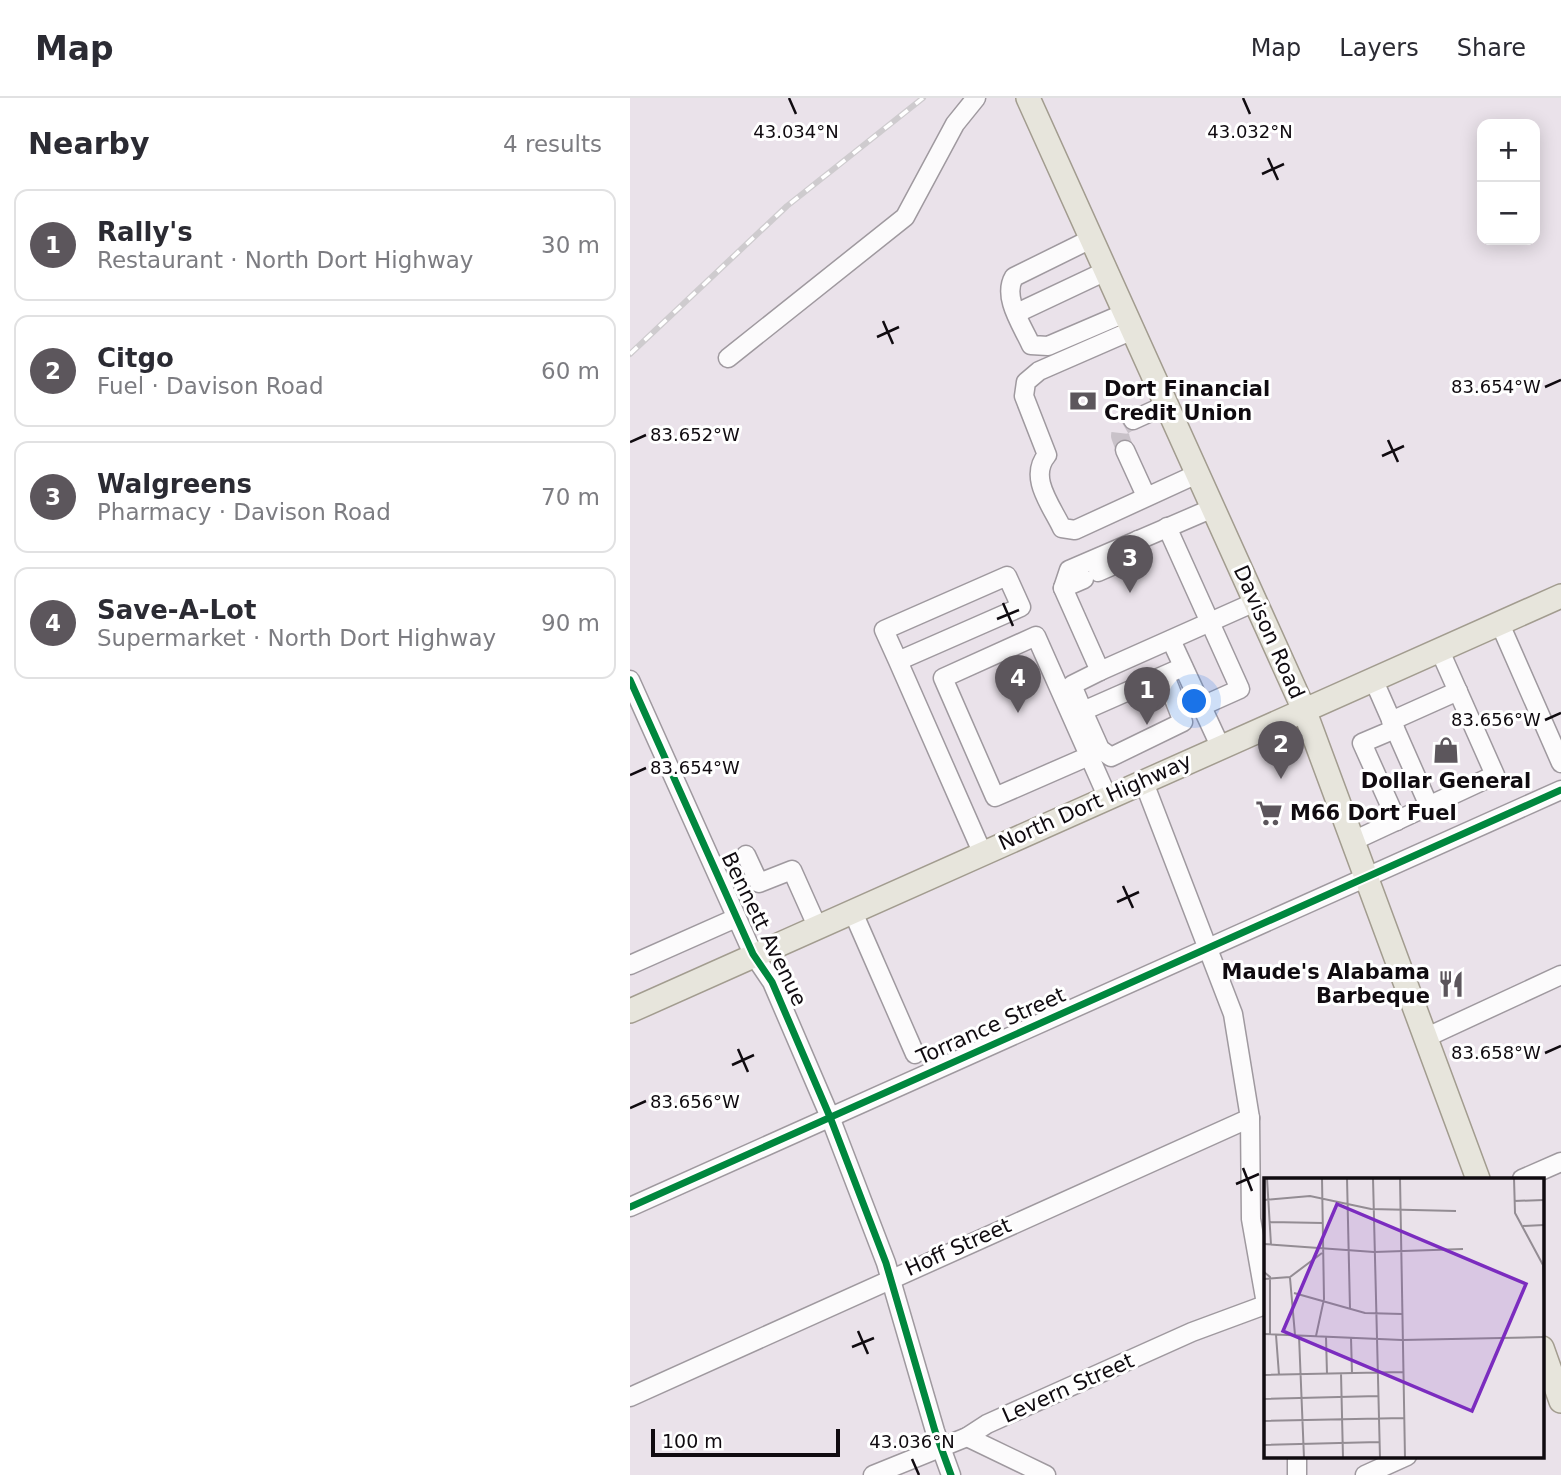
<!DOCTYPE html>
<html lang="en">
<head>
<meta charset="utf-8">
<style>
  :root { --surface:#fff; --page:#f7f7f7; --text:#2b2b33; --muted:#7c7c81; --line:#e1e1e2; --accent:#5c565c }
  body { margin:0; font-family:"DejaVu Sans",sans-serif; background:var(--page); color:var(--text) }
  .controls { position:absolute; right:21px; top:21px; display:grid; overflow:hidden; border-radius:14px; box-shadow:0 4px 18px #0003 }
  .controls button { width:63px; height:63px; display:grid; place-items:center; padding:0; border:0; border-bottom:2px solid var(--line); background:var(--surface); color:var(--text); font:35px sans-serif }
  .scale { position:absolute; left:21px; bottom:18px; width:189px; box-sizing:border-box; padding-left:7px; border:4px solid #100b10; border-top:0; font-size:19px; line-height:24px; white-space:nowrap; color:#100b10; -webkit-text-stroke:5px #fff; paint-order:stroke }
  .you { position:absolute; left:565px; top:604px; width:24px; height:24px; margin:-18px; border:5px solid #fff; border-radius:50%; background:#1a73e8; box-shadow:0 0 0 10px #1a73e833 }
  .badge { display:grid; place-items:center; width:46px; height:46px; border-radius:50%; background:var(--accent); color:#fff; font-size:23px; font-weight:700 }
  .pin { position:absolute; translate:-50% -58px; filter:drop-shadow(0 2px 4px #0008) }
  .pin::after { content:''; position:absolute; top:37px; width:24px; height:21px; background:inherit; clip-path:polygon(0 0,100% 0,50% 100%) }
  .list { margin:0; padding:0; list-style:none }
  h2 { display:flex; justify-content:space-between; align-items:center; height:91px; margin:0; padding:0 28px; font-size:30px }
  h2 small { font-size:23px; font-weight:400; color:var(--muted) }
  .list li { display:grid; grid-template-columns:46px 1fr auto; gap:21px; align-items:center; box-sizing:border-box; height:112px; margin:0 14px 14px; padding:0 14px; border:2px solid var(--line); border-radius:14px }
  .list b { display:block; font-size:26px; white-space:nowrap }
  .list p { margin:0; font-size:23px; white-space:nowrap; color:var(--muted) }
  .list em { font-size:23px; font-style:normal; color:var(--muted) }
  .map { position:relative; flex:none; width:931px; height:1377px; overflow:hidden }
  header { display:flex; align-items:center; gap:42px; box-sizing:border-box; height:98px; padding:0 35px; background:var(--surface); border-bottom:2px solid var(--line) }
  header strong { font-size:33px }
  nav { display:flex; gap:38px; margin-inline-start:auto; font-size:24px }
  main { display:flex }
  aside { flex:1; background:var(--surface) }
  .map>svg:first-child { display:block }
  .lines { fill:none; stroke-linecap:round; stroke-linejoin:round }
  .minor-tunnel { stroke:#c9c2c9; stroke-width:18; stroke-dasharray:18 9; stroke-linecap:butt }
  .minor-casing { stroke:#9f999f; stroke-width:21 }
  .major-casing { stroke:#a29c8f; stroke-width:26 }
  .minor { stroke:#fcfbfc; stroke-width:18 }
  .major { stroke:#e7e5dc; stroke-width:23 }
  .rail-casing { stroke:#cecbce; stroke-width:6 }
  .rail { stroke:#fff; stroke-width:3.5; stroke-dasharray:10; stroke-linecap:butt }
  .cycleway-casing { stroke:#fff; stroke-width:11 }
  .cycleway { stroke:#00873e; stroke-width:7 }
  .ticks { fill:none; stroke:#100b10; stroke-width:2.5 }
  .labels { text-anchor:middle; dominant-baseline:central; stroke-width:6; stroke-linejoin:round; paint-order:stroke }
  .poi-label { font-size:21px; font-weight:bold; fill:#100b10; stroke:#fff; text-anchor:start }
  .street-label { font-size:21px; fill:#100b10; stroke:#fff }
  .inset-road { fill:none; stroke:#938c93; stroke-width:2 }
  .view { fill:#7b2cbf; fill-opacity:0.15; stroke:#7b2cbf; stroke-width:3.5 }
  .inset-edge { fill:none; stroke:#100b10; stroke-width:3.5 }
  .ticks-label { font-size:18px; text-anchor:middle; fill:#100b10; stroke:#fff; stroke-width:6; stroke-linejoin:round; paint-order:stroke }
</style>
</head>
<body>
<header>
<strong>Map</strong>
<nav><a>Map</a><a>Layers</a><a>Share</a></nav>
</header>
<main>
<aside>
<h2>Nearby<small>4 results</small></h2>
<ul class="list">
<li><span class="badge">1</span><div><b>Rally's</b><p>Restaurant · North Dort Highway</p></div><em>30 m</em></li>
<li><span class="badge">2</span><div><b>Citgo</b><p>Fuel · Davison Road</p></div><em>60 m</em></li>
<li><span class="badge">3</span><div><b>Walgreens</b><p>Pharmacy · Davison Road</p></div><em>70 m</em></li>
<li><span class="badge">4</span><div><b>Save-A-Lot</b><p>Supermarket · North Dort Highway</p></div><em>90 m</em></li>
</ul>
</aside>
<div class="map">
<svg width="931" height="1377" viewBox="0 0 931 1377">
  <rect width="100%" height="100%" fill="#eae2ea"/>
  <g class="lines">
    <path class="minor-tunnel" d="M 495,352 L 490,338 L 491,329 L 503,322"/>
    <defs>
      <g id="minor">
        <path d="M 461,141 L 384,179 C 372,199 392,227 401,247 L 418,248 L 495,215"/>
        <path d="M 387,215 L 476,173"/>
        <path d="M 503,232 L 409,273 L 396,284 L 394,298 L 417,357 C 398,379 421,407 432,430 L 445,432 L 567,376"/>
        <path d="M 98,260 L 275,119 L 325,26 L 346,0"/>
        <path d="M 503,322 L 536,307"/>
        <path d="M 495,352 L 516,398"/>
        <path d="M 583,410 L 439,472 L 433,490 L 470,573 L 625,504"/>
        <path d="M 537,429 L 610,591 L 572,608"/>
        <path d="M 468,474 L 500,460 L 508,442"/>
        <path d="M 433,490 L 454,481"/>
        <path d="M 870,526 L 931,665"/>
        <path d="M 541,542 L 591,650"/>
        <path d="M 268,563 L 391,509 L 377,478 L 254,532 L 268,563 L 352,754"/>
        <path d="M 470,573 L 442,587 L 453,613 L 553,569"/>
        <path d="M 0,582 L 123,856 L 142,884 L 200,1019 L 256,1165 L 305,1333 L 321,1377"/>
        <path d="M 744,583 L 799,708"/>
        <path d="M 453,613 L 470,651 L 481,659 L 553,624 L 535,578"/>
        <path d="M 761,623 L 828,593"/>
        <path d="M 765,631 L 732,645 L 767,723"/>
        <path d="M 459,658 L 365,699 L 313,580 L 406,538 L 477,698"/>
        <path d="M 513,682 L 603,916 L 620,1020 L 621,1121 L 635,1200"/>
        <path d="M 723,743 L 865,677 L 810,553"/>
        <path d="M 116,757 L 129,785 L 162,772 L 187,828"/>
        <path d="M 222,812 L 285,956"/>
        <path d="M 0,867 L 106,820"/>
        <path d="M 795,940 L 931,877"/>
        <path d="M 892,1081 L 931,1064"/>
        <path d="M 0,1109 L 931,692"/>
        <path d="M 0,1299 L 620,1020"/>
        <path d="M 337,1339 L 416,1377"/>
        <path d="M 667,1358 L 667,1377"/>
        <path d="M 243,1377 L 337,1339 L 357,1326 L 562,1234 L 635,1207"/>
        <path d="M 735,1377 L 777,1358"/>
      </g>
      <g id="major">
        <path d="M 398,0 L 675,614 L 848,1081"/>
        <path d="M 0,913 L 931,498"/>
        <path d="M 912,1250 L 931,1303"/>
      </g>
    </defs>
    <use href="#minor" class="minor-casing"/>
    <use href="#major" class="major-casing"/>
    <use href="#minor" class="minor"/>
    <use href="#major" class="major"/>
    <defs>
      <path id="rail" d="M 0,256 L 157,108 L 293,0"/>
    </defs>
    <use href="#rail" class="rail-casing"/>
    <use href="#rail" class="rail"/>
    <defs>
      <g id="cycleway">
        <path d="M 0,582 L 123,856 L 142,884 L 200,1019 L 256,1165 L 305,1333 L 321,1377"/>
        <path d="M 0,1109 L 931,692"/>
      </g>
    </defs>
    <use href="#cycleway" class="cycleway-casing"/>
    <use href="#cycleway" class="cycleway"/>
  </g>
  <path class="ticks" d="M 159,0 L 166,16M 613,0 L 620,16M 638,60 L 648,82M 632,76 L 654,66M 253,223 L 263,246M 247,239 L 269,229M 915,289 L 931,282M 758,342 L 768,364M 0,344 L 16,337M 752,358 L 774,348M 373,505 L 383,528M 367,521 L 389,512M 915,622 L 931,615M 0,677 L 16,670M 493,788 L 503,810M 487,804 L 509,794M 108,951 L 118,974M 915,955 L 931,948M 102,967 L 124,957M 0,1010 L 16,1003M 613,1070 L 622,1093M 606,1086 L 629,1076M 228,1233 L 238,1256M 222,1249 L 244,1240M 282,1361 L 289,1377"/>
  <defs>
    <symbol id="bank-bare" viewBox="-9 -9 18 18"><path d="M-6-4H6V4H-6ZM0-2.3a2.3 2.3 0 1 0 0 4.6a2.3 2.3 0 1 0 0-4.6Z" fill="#5c565c" stroke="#fff" stroke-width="2.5" paint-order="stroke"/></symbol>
    <symbol id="shop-bare" viewBox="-9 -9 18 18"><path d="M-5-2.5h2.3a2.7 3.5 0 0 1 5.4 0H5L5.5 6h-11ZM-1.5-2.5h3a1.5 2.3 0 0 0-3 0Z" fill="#5c565c" stroke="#fff" stroke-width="2.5" paint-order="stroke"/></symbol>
    <symbol id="supermarket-bare" viewBox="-9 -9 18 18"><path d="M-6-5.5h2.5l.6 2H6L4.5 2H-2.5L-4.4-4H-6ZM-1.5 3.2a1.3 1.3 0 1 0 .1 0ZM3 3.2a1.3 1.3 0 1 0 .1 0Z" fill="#5c565c" stroke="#fff" stroke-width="2.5" paint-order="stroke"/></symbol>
    <symbol id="restaurant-bare" viewBox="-9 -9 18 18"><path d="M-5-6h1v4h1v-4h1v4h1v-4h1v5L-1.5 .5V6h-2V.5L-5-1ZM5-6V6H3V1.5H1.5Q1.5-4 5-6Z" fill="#5c565c" stroke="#fff" stroke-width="2.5" paint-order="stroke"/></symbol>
  </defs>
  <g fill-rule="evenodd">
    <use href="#bank-bare" x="434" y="284" width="38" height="38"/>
    <use href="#shop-bare" x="797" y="633" width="38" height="38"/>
    <use href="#supermarket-bare" x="620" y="696" width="38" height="38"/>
    <use href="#restaurant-bare" x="802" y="867" width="38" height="38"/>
  </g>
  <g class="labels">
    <g class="poi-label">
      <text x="474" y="291">Dort Financial<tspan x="474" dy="24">Credit Union</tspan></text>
      <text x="816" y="683" text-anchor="middle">Dollar General</text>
      <text x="660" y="715">M66 Dort Fuel</text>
      <text x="800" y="874" text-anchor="end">Maude's Alabama<tspan x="800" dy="24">Barbeque</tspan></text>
    </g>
    <g class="street-label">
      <text transform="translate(639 534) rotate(66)">Davison Road</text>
      <text transform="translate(465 704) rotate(-24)">North Dort Highway</text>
      <text transform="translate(134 831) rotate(64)">Bennett Avenue</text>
      <text transform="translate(361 928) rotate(-24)">Torrance Street</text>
      <text transform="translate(328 1149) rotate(-24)">Hoff Street</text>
      <text transform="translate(438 1290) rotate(-24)">Levern Street</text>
    </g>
  </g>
  <g transform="translate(634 1080)">
    <rect width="280" height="280" fill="#eae2ea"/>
    <path class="inset-road" d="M 3,0 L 7,67M 83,0 L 86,131M 109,0 L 116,280M 136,0 L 141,280M 250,0 L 251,35 L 279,87 L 280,121M 0,22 L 46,18 L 107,31 L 192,33M 250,23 L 280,22M 6,44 L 59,45M 259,48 L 280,47M 0,66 L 110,74 L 199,71M 0,94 L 6,99 L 6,156M 26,100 L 31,157M 0,101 L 26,99 L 58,75M 30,115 L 101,135 L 138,136M 0,156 L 138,162 L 280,159M 12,157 L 15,197M 35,158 L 40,280M 52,158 L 60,121 L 58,0M 62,159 L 63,196M 87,160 L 88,195M 77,195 L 79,280M 0,197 L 139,194M 0,221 L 114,218M 0,243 L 140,240M 0,267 L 115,264"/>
    <path class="view" d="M 73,26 L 262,106 L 208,233 L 19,153 Z"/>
    <rect width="280" height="280" class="inset-edge"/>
  </g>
  <g class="ticks-label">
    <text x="166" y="40">43.034°N</text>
    <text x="620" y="40">43.032°N</text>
    <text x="866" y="295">83.654°W</text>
    <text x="65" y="343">83.652°W</text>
    <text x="866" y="628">83.656°W</text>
    <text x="65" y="676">83.654°W</text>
    <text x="866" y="961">83.658°W</text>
    <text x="65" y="1010">83.656°W</text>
    <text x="282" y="1350">43.036°N</text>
  </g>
</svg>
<div class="controls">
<button>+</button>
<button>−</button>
</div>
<div class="scale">100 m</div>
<div class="you"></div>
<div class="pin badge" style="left:517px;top:627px">1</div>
<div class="pin badge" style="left:651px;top:681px">2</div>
<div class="pin badge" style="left:500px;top:495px">3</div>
<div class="pin badge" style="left:388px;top:615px">4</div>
</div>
</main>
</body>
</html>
